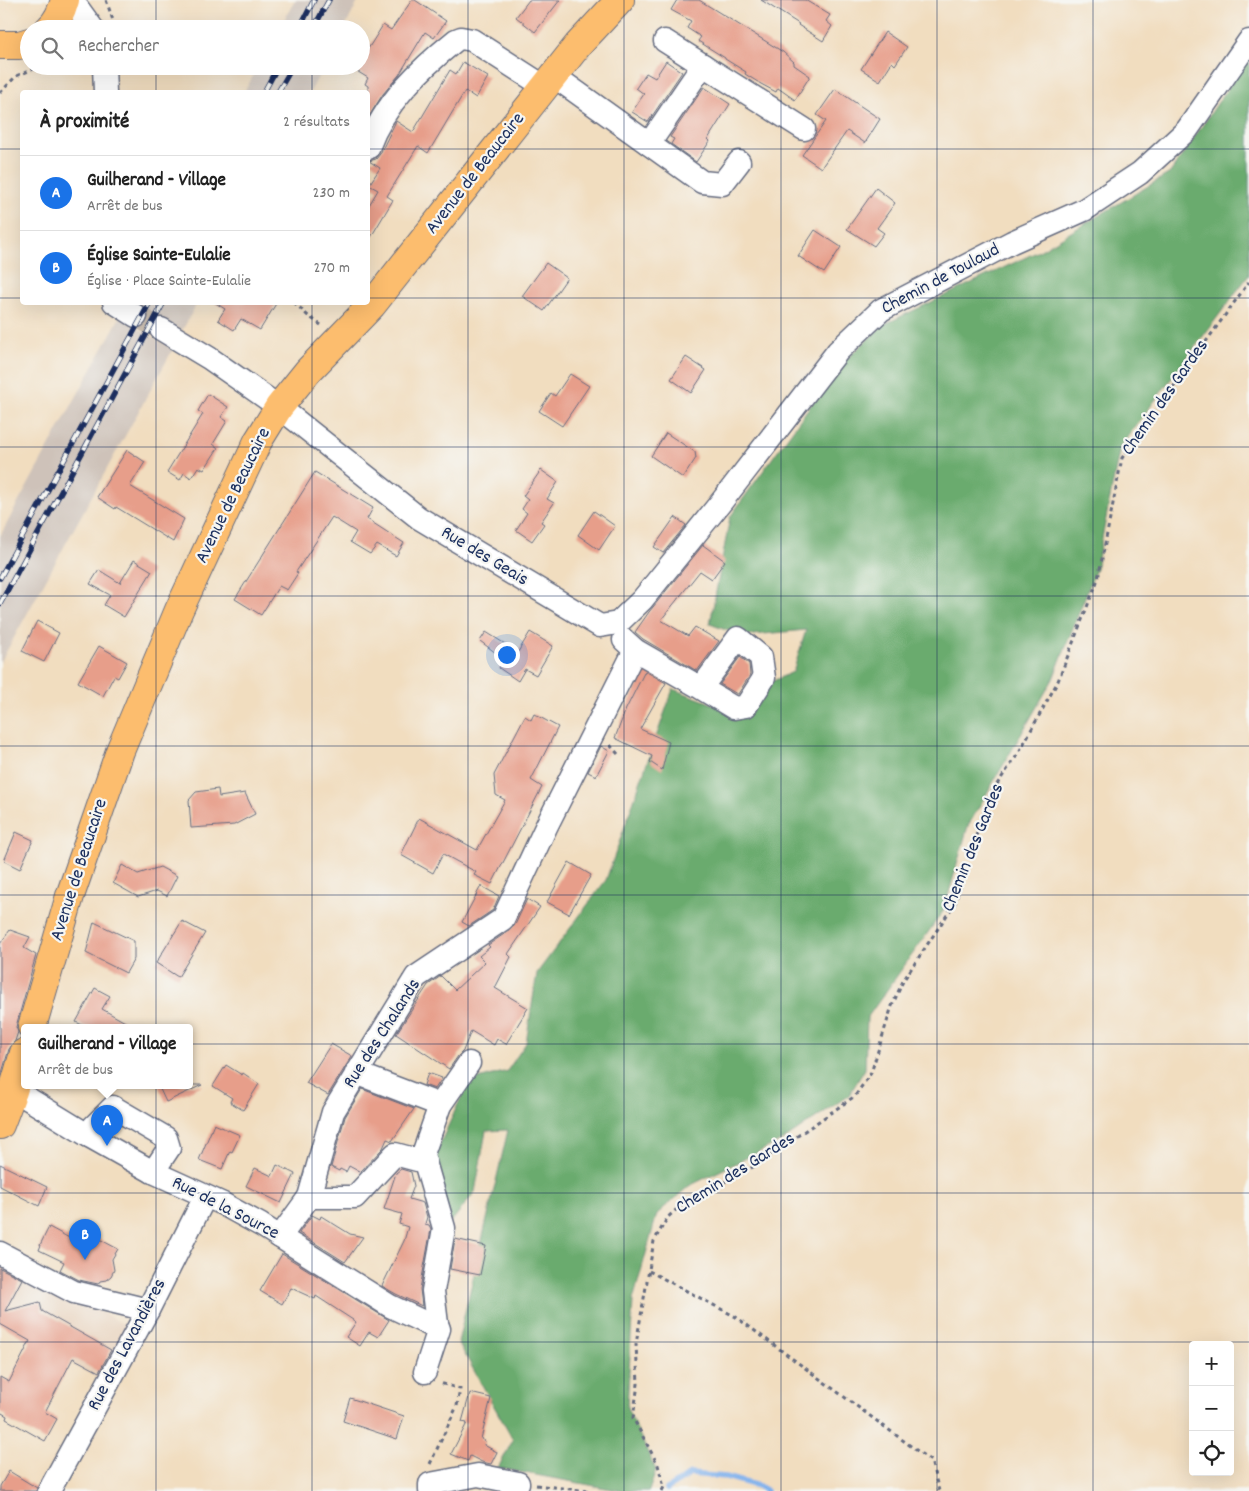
<!DOCTYPE html>
<html lang="fr">
<head>
<meta charset="utf-8">
<style>
  :root { --surface:#fff; --page:#f2f2f2; --text:#222; --muted:#767676; --line:#e0e0e0; --accent:#1a73e8 }
  body { margin:0; font-family:Dekko,sans-serif; background:var(--page); color:var(--text) }
  .controls { position:absolute; right:15px; bottom:15px; display:grid; overflow:hidden; border-radius:5px; box-shadow:0 5px 20px #0002 }
  .controls button { width:45px; height:45px; display:grid; place-items:center; padding:0; border:0; border-bottom:1px solid var(--line); background:var(--surface); color:var(--text); font:25px sans-serif }
  .you { position:absolute; left:506px; top:654px; width:18px; height:18px; margin:-12px; border:4px solid #fff; border-radius:50%; background:#1a73e8; box-shadow:0 0 0 8px #1a73e833 }
  .badge { display:grid; place-items:center; width:32px; height:32px; border-radius:50%; background:var(--accent); color:#fff; font-size:16px; font-weight:700 }
  .pin { position:absolute; translate:-50% -41px; filter:drop-shadow(0 1px 2px #0008) }
  .pin::after { content:''; position:absolute; top:26px; width:18px; height:15px; background:inherit; clip-path:polygon(0 0,100% 0,50% 100%) }
  .popup { position:absolute; left:21px; top:1024px; width:172px; height:65px; box-sizing:border-box; display:grid; place-content:center; border-radius:5px; background:var(--surface); filter:drop-shadow(0 1px 4px #0005); font-size:16px; white-space:nowrap; color:var(--muted) }
  .popup b { font-size:19px; color:var(--text) }
  .popup::after { content:''; position:absolute; left:50%; top:100%; margin-left:-10px; border:10px solid transparent; border-top-color:var(--surface) }
  .list { margin:0; padding:0; list-style:none }
  h2 { display:flex; justify-content:space-between; align-items:center; height:65px; margin:0; padding:0 20px; font-size:21px }
  h2 small { font-size:16px; font-weight:400; color:var(--muted) }
  .list li { display:grid; grid-template-columns:32px 1fr auto; gap:15px; align-items:center; box-sizing:border-box; height:75px; padding:0 20px; border-top:1px solid var(--line) }
  .list b { display:block; font-size:19px; white-space:nowrap }
  .list p { margin:0; font-size:16px; white-space:nowrap; color:var(--muted) }
  .list em { font-size:16px; font-style:normal; color:var(--muted) }
  .icon { flex:none; width:28px; height:28px; fill:none; stroke:currentColor; stroke-width:2; stroke-linecap:round; stroke-linejoin:round }
  .map { position:relative; flex:none; width:1249px; height:1491px; overflow:hidden }
  .search { position:absolute; background:var(--surface); box-shadow:0 5px 20px #0002; left:20px; top:20px; width:350px; height:55px; display:flex; align-items:center; gap:12px; box-sizing:border-box; padding:0 18px; border-radius:28px; color:var(--muted); font-size:19px }
  .panel { position:absolute; background:var(--surface); box-shadow:0 5px 20px #0002; left:20px; top:90px; width:350px; height:215px; border-radius:5px }
  .map>svg:first-child { display:block }
  .built { fill:#e7cfb8 }
  .industrial { fill:#cec2b9 }
  .forest { fill:#6bab6e; stroke:#436d66 }
  .lines { fill:none; stroke-linecap:round; stroke-linejoin:round }
  .stream { stroke:#80b1ec; stroke-width:5.5 }
  .building { fill:#e79e8a }
  .minor-tunnel { stroke:#c6baac; stroke-width:22; stroke-dasharray:22 11; stroke-linecap:butt }
  .minor-casing { stroke:#666c80; stroke-width:25 }
  .major-casing { stroke:#666c80; stroke-width:30 }
  .path { stroke:#666c80; stroke-width:3; stroke-dasharray:4 4; stroke-linecap:butt }
  .minor { stroke:#fff; stroke-width:22 }
  .major { stroke:#fcbd6e; stroke-width:28 }
  .rail-casing { stroke:#1b2f5e; stroke-width:5.5 }
  .rail { stroke:#f6f6f2; stroke-width:4; stroke-dasharray:11; stroke-linecap:butt }
  .grid { fill:none; stroke:#1b2f5e; stroke-width:1; stroke-opacity:0.55 }
  .labels { text-anchor:middle; dominant-baseline:central; stroke-width:4.5; stroke-linejoin:round; paint-order:stroke }
  .street-label { font-size:19px; fill:#1b2f5e; stroke:#f6f6f2 }
</style>
</head>
<body>
<div class="map">
<svg width="1249" height="1491" viewBox="0 0 1249 1491">
  <rect width="100%" height="100%" fill="#f6f6f2"/>
  <filter id="ink" filterUnits="userSpaceOnUse"><feTurbulence type="fractalNoise" baseFrequency=".02" numOctaves="2"/><feDisplacementMap in="SourceGraphic" scale="10" xChannelSelector="R" yChannelSelector="G"/><feConvolveMatrix kernelMatrix="1 2 1 2 8 2 1 2 1" color-interpolation-filters="sRGB"/></filter>
  <filter id="wash" filterUnits="userSpaceOnUse"><feTurbulence type="fractalNoise" baseFrequency=".0096" numOctaves="4" result="noise"/><feDisplacementMap in="SourceGraphic" scale="20" xChannelSelector="R" yChannelSelector="G"/><feGaussianBlur stdDeviation="1.12" result="paint"/><feColorMatrix in="noise" values="0 0 0 0 0 0 0 0 0 0 0 0 0 0 0 0 0 1.4 0 .05"/><feComposite in="paint" operator="in"/></filter>
  <g filter="url(#wash)">
    <rect width="100%" height="100%" fill="#f1ddbf"/>
    <path class="built" d="M 0,1256 L 134,1330 L 104,1382 L 0,1324 Z"/>
    <g class="industrial">
      <path d="M 295,0 L 359,0 L 344,29 L 279,29 Z"/>
      <path d="M 259,66 L 324,66 L 310,92 L 244,92 Z"/>
      <path d="M 132,303 L 197,303 L 182,331 Z"/>
      <path d="M 120,317 L 173,349 L 0,663 L 0,536 Z"/>
    </g>
    <path class="forest" d="M 1249,57 L 1249,275 L 1120,447 L 1096,569 L 1053,679 L 968,826 L 944,910 L 867,1018 L 865,1069 L 849,1095 L 785,1139 L 689,1186 L 657,1214 L 633,1300 L 627,1408 L 656,1470 L 649,1491 L 622,1491 L 498,1468 L 513,1440 L 458,1342 L 508,1130 L 486,1131 L 475,1192 L 451,1222 L 434,1157 L 468,1082 L 507,1071 L 526,1043 L 537,973 L 606,880 L 673,689 L 746,716 L 773,681 L 793,672 L 806,630 L 742,636 L 710,624 L 730,517 L 838,367 L 883,325 L 1041,250 L 1170,173 Z"/>
    <g class="lines">
      <path class="stream" d="M 667,1489 L 690,1474 L 726,1477 L 758,1486 L 767,1491"/>
    </g>
    <g id="blocks">
      <g class="building">
        <path d="M 412,0 L 415,0 L 446,21 L 434,38 L 425,32 L 399,75 L 383,94 L 368,118 L 368,86 L 365,84 L 368,78 L 355,70 L 358,66 L 361,66 L 361,60 L 383,25 L 391,30 Z"/>
        <path d="M 529,0 L 560,0 L 535,32 L 516,17 Z"/>
        <path d="M 677,0 L 699,0 L 783,52 L 794,62 L 794,65 L 810,76 L 795,100 L 778,88 L 776,92 L 761,84 L 745,74 L 746,72 L 725,59 L 725,58 L 698,41 L 701,37 L 687,28 L 691,21 L 671,10 Z"/>
        <path d="M 761,0 L 805,0 L 830,15 L 826,21 L 832,26 L 823,41 L 798,25 L 799,24 Z"/>
        <path d="M 885,32 L 907,47 L 895,65 L 892,62 L 880,81 L 861,69 Z"/>
        <path d="M 666,61 L 682,72 L 648,122 L 632,112 L 644,94 L 636,88 L 646,73 L 655,78 Z"/>
        <path d="M 463,62 L 488,77 L 476,98 L 465,91 L 428,153 L 418,146 L 387,196 L 393,200 L 368,242 L 368,207 L 378,190 L 369,185 L 380,168 L 369,161 L 376,159 L 380,154 L 396,121 L 413,132 L 450,70 L 456,74 Z"/>
        <path d="M 704,87 L 730,104 L 708,139 L 710,141 L 696,162 L 671,144 L 674,139 L 670,137 Z"/>
        <path d="M 835,89 L 880,119 L 865,143 L 847,131 L 821,168 L 802,155 L 826,121 L 817,115 Z"/>
        <path d="M 876,188 L 895,203 L 877,228 L 884,233 L 874,246 L 847,229 Z"/>
        <path d="M 815,230 L 841,247 L 824,273 L 798,256 Z"/>
        <path d="M 546,263 L 567,278 L 544,311 L 522,296 Z"/>
        <path d="M 214,302 L 277,302 L 260,330 L 241,319 L 234,330 L 218,320 L 225,309 Z"/>
        <path d="M 686,357 L 706,370 L 691,393 L 671,379 Z"/>
        <path d="M 570,374 L 589,386 L 562,426 L 539,411 L 551,393 L 555,396 Z"/>
        <path d="M 208,394 L 228,407 L 221,417 L 227,421 L 213,444 L 218,448 L 204,470 L 198,467 L 191,478 L 184,473 L 180,480 L 167,472 L 203,414 L 198,411 Z"/>
        <path d="M 666,433 L 695,452 L 696,458 L 683,478 L 651,456 Z"/>
        <path d="M 127,450 L 145,462 L 130,486 L 184,519 L 173,542 L 116,507 L 115,509 L 97,497 Z"/>
        <path d="M 541,470 L 558,482 L 547,499 L 554,503 L 541,522 L 544,524 L 532,541 L 516,530 L 527,513 L 522,509 L 528,500 L 523,496 Z"/>
        <path d="M 315,472 L 373,508 L 367,519 L 404,543 L 396,556 L 377,545 L 370,554 L 350,542 L 356,532 L 332,517 L 296,572 L 298,573 L 287,590 L 279,586 L 261,615 L 235,599 Z"/>
        <path d="M 594,511 L 615,526 L 599,550 L 578,535 Z"/>
        <path d="M 675,517 L 686,525 L 663,553 L 654,547 Z"/>
        <path d="M 703,545 L 725,561 L 712,579 L 700,571 L 661,620 L 688,636 L 695,627 L 719,641 L 697,671 L 643,639 L 635,632 L 649,612 Z"/>
        <path d="M 134,560 L 152,571 L 124,617 L 104,605 L 110,595 L 90,584 L 99,570 L 120,583 Z"/>
        <path d="M 37,621 L 59,633 L 44,662 L 22,651 Z"/>
        <path d="M 486,632 L 518,652 L 530,632 L 553,646 L 536,675 L 525,669 L 518,681 L 499,668 L 504,659 L 480,641 Z"/>
        <path d="M 99,646 L 127,662 L 118,678 L 114,676 L 103,696 L 78,682 Z"/>
        <path d="M 740,657 L 749,664 L 750,675 L 738,694 L 737,694 L 720,684 Z"/>
        <path d="M 645,671 L 666,683 L 640,729 L 669,742 L 662,770 L 650,762 L 652,756 L 615,738 L 626,709 Z"/>
        <path d="M 534,714 L 558,727 L 531,780 L 542,787 L 492,884 L 474,875 L 476,872 L 443,854 L 433,873 L 401,855 L 419,818 L 477,850 L 505,800 L 496,795 L 494,775 L 525,716 L 531,720 Z"/>
        <path d="M 601,746 L 609,751 L 596,776 L 588,772 Z"/>
        <path d="M 218,789 L 219,797 L 245,793 L 255,814 L 234,825 L 191,828 L 189,800 L 196,792 Z"/>
        <path d="M 16,832 L 33,840 L 20,869 L 4,861 Z"/>
        <path d="M 569,862 L 591,875 L 569,914 L 547,902 Z"/>
        <path d="M 122,865 L 138,874 L 160,867 L 177,876 L 167,896 L 157,891 L 138,897 L 113,883 Z"/>
        <path d="M 481,886 L 499,896 L 493,910 L 469,926 L 462,922 Z"/>
        <path d="M 527,899 L 540,907 L 508,954 L 511,957 L 495,988 L 528,1008 L 506,1044 L 497,1039 L 494,1045 L 471,1031 L 463,1051 L 458,1056 L 449,1069 L 396,1034 L 428,985 L 441,976 L 455,990 L 485,962 L 479,956 L 490,947 L 488,945 L 510,930 L 515,925 Z"/>
        <path d="M 182,921 L 205,933 L 178,977 L 156,963 Z"/>
        <path d="M 94,922 L 134,941 L 134,959 L 126,973 L 86,953 Z"/>
        <path d="M 10,930 L 30,937 L 24,948 L 36,955 L 17,1023 L 16,1027 L 18,1032 L 15,1041 L 9,1049 L 1,1076 L 0,1076 L 0,944 Z"/>
        <path d="M 95,988 L 110,996 L 102,1009 L 134,1027 L 86,1027 L 76,1022 Z"/>
        <path d="M 331,1044 L 352,1056 L 328,1095 L 306,1083 Z"/>
        <path d="M 226,1065 L 242,1075 L 243,1073 L 259,1084 L 243,1110 L 230,1102 L 232,1098 L 213,1086 Z"/>
        <path d="M 428,1073 L 442,1078 L 435,1089 L 424,1085 Z"/>
        <path d="M 158,1085 L 202,1085 L 166,1102 Z"/>
        <path d="M 362,1089 L 414,1109 L 392,1141 L 387,1139 L 383,1148 L 360,1172 L 349,1166 L 346,1172 L 340,1169 L 339,1171 L 331,1167 L 345,1117 Z"/>
        <path d="M 214,1124 L 240,1135 L 232,1152 L 230,1151 L 222,1169 L 199,1160 Z"/>
        <path d="M 0,1164 L 47,1187 L 39,1206 L 0,1186 Z"/>
        <path d="M 277,1165 L 295,1174 L 281,1203 L 246,1186 L 255,1168 L 272,1176 Z"/>
        <path d="M 401,1169 L 411,1172 L 414,1186 L 409,1199 L 423,1203 L 427,1217 L 425,1224 L 429,1225 L 431,1229 L 420,1289 L 422,1306 L 396,1294 L 382,1286 L 404,1241 L 408,1227 L 399,1224 L 402,1214 L 384,1209 L 396,1173 Z"/>
        <path d="M 312,1215 L 320,1219 L 321,1216 L 350,1234 L 363,1237 L 345,1262 L 299,1233 Z"/>
        <path d="M 49,1227 L 75,1241 L 81,1231 L 87,1235 L 88,1233 L 118,1249 L 112,1259 L 114,1270 L 111,1276 L 106,1280 L 100,1281 L 98,1284 L 79,1280 L 60,1270 L 64,1262 L 39,1250 L 41,1245 L 40,1245 Z"/>
        <path d="M 455,1239 L 486,1246 L 480,1275 L 450,1269 Z"/>
        <path d="M 282,1254 L 389,1320 L 378,1337 L 369,1332 L 360,1346 L 346,1337 L 356,1322 L 316,1296 L 315,1299 L 291,1288 L 282,1304 L 260,1291 Z"/>
        <path d="M 0,1268 L 22,1279 L 5,1311 L 40,1302 L 42,1311 L 111,1350 L 99,1372 L 73,1358 L 45,1412 L 57,1419 L 45,1441 L 6,1419 L 7,1416 L 0,1412 L 0,1377 L 9,1382 L 30,1341 L 0,1324 Z"/>
        <path d="M 470,1393 L 491,1398 L 481,1439 L 485,1441 L 484,1445 L 497,1452 L 491,1464 L 482,1462 L 470,1456 L 468,1461 L 451,1454 L 467,1423 L 462,1422 Z"/>
        <path d="M 350,1398 L 404,1416 L 397,1439 L 343,1421 Z"/>
        <path d="M 9,1471 L 37,1488 L 36,1491 L 0,1491 L 0,1486 Z"/>
      </g>
    </g>
  </g>
  <g filter="url(#ink)">
    <use href="#blocks" fill-opacity="0" stroke="#666c80" stroke-width="1"/>
    <g class="lines">
      <path class="minor-tunnel" d="M 136,316 L 161,329"/>
      <defs>
        <g id="minor">
          <path d="M 72,0 L 93,29"/>
          <path d="M 665,41 L 804,129"/>
          <path d="M 104,66 L 105,92"/>
          <path d="M 554,76 L 702,182 L 722,184 L 739,162"/>
          <path d="M 649,144 L 703,65"/>
          <path d="M 368,148 C 384,103 420,69 456,40 L 461,38 L 472,40 L 545,87"/>
          <path d="M 114,302 L 136,316"/>
          <path d="M 161,329 L 209,358 L 279,407 L 419,518 L 600,626 L 618,623 L 642,600 L 722,501 L 838,351 L 881,310 L 1012,242 L 1084,210 L 1140,173 L 1187,130 L 1249,41"/>
          <path d="M 624,640 L 635,650 L 701,688 L 738,638 L 761,657 L 764,678 L 746,706 L 734,708 L 701,688"/>
          <path d="M 356,1073 L 440,1105"/>
          <path d="M 13,1091 L 27,1098 L 89,1136 L 153,1172 L 221,1203 L 261,1225 L 390,1306 L 428,1324 L 437,1324"/>
          <path d="M 89,1136 L 94,1126 L 113,1107 L 166,1138 L 169,1148 L 153,1172"/>
          <path d="M 309,1197 L 355,1197 L 395,1154 L 425,1162 L 423,1154 L 440,1105 L 469,1063"/>
          <path d="M 280,1237 L 309,1197 L 333,1112 L 416,977 L 503,919 L 546,827 L 635,650"/>
          <path d="M 0,1253 L 74,1292 L 148,1310"/>
          <path d="M 425,1372 L 439,1329 L 437,1324 L 433,1291 L 444,1228 L 425,1162"/>
          <path d="M 49,1491 L 148,1310 L 205,1197"/>
          <path d="M 430,1491 L 430,1484 L 478,1475 L 518,1483"/>
        </g>
        <g id="major">
          <path d="M 49,29 C 58,21 62,11 65,0"/>
          <path d="M 0,45 L 19,45 L 29,42"/>
          <path d="M 32,1027 L 70,896 L 120,751 L 179,610 L 258,441 L 279,407 L 308,371 L 372,305 L 578,45 L 620,0"/>
          <path d="M 0,1125 L 13,1091 L 24,1053"/>
        </g>
      </defs>
      <use href="#minor" class="minor-casing"/>
      <use href="#major" class="major-casing"/>
      <g class="path">
        <path d="M 106,0 L 116,29"/>
        <path d="M 0,93 L 16,76 L 41,66"/>
        <path d="M 294,302 L 307,315 L 321,325"/>
        <path d="M 610,745 L 618,754"/>
        <path d="M 649,1271 L 736,1317 L 931,1461 L 939,1491"/>
        <path d="M 430,1464 L 457,1406 L 460,1389 L 440,1383"/>
        <path d="M 536,1485 L 588,1491"/>
        <path d="M 662,1491 L 664,1487 L 658,1465 L 633,1418 L 638,1384 L 636,1344 L 654,1241 L 668,1217 L 686,1201 L 747,1171 L 855,1096 L 871,1073 L 892,1006 L 903,981 L 955,903 L 980,823 L 993,790 L 1018,754 L 1058,681 L 1098,579 L 1122,458 L 1249,282"/>
      </g>
      <use href="#minor" class="minor"/>
      <use href="#major" class="major"/>
      <defs>
        <g id="rail">
          <path d="M 299,29 L 314,0"/>
          <path d="M 313,29 L 329,0"/>
          <path d="M 264,92 L 278,66"/>
          <path d="M 278,92 L 293,66"/>
          <path d="M 0,578 L 150,302"/>
          <path d="M 0,604 L 164,302"/>
        </g>
      </defs>
      <use href="#rail" class="rail-casing"/>
      <use href="#rail" class="rail"/>
    </g>
  </g>
  <path class="grid" d="M 156,0 L 156,29M 312,0 L 312,29M 468,0 L 468,1491M 624,0 L 624,1491M 781,0 L 781,1491M 937,0 L 937,1491M 1093,0 L 1093,1491M 156,66 L 156,92M 312,66 L 312,92M 0,149 L 22,149M 368,149 L 1249,149M 0,298 L 22,298M 368,298 L 1249,298M 156,302 L 156,1491M 312,302 L 312,1491M 0,447 L 1249,447M 0,596 L 1249,596M 0,746 L 1249,746M 0,895 L 1249,895M 0,1044 L 1249,1044M 0,1193 L 1249,1193M 0,1342 L 1249,1342"/>
  <g class="labels">
    <g class="street-label">
      <text transform="translate(476 174) rotate(-52)">Avenue de Beaucaire</text>
      <text transform="translate(941 280) rotate(-28)">Chemin de Toulaud</text>
      <text transform="translate(1166 398) rotate(-55)">Chemin des Gardes</text>
      <text transform="translate(234 496) rotate(-64)">Avenue de Beaucaire</text>
      <text transform="translate(484 557) rotate(31)">Rue des Geais</text>
      <text transform="translate(974 848) rotate(-68)">Chemin des Gardes</text>
      <text transform="translate(80 870) rotate(-72)">Avenue de Beaucaire</text>
      <text transform="translate(383 1034) rotate(-57)">Rue des Chalands</text>
      <text transform="translate(736 1174) rotate(-32)">Chemin des Gardes</text>
      <text transform="translate(225 1209) rotate(27)">Rue de la Source</text>
      <text transform="translate(128 1345) rotate(-62)">Rue des Lavandières</text>
    </g>
  </g>
</svg>
<div class="controls">
<button>+</button>
<button>−</button>
<button><svg class="icon" aria-label="locate" viewBox="0 0 24 24"><circle cx="12" cy="12" r="6"/><path d="M12 2v4M12 18v4M2 12h4M18 12h4"/></svg></button>
</div>
<div class="you"></div>
<div class="pin badge" style="left:107px;top:1146px">A</div>
<div class="popup"><b>Guilherand - Village</b>Arrêt de bus</div>
<div class="pin badge" style="left:85px;top:1260px">B</div>
<div class="search"><svg class="icon" aria-label="search" viewBox="0 0 24 24"><circle cx="10" cy="10" r="6"/><path d="M15 15l6 6"/></svg>Rechercher</div>
<section class="panel">
<h2>À proximité<small>2 résultats</small></h2>
<ul class="list">
<li><span class="badge">A</span><div><b>Guilherand - Village</b><p>Arrêt de bus</p></div><em>230 m</em></li>
<li><span class="badge">B</span><div><b>Église Sainte-Eulalie</b><p>Église · Place Sainte-Eulalie</p></div><em>270 m</em></li>
</ul>
</section>
</div>
</body>
</html>
